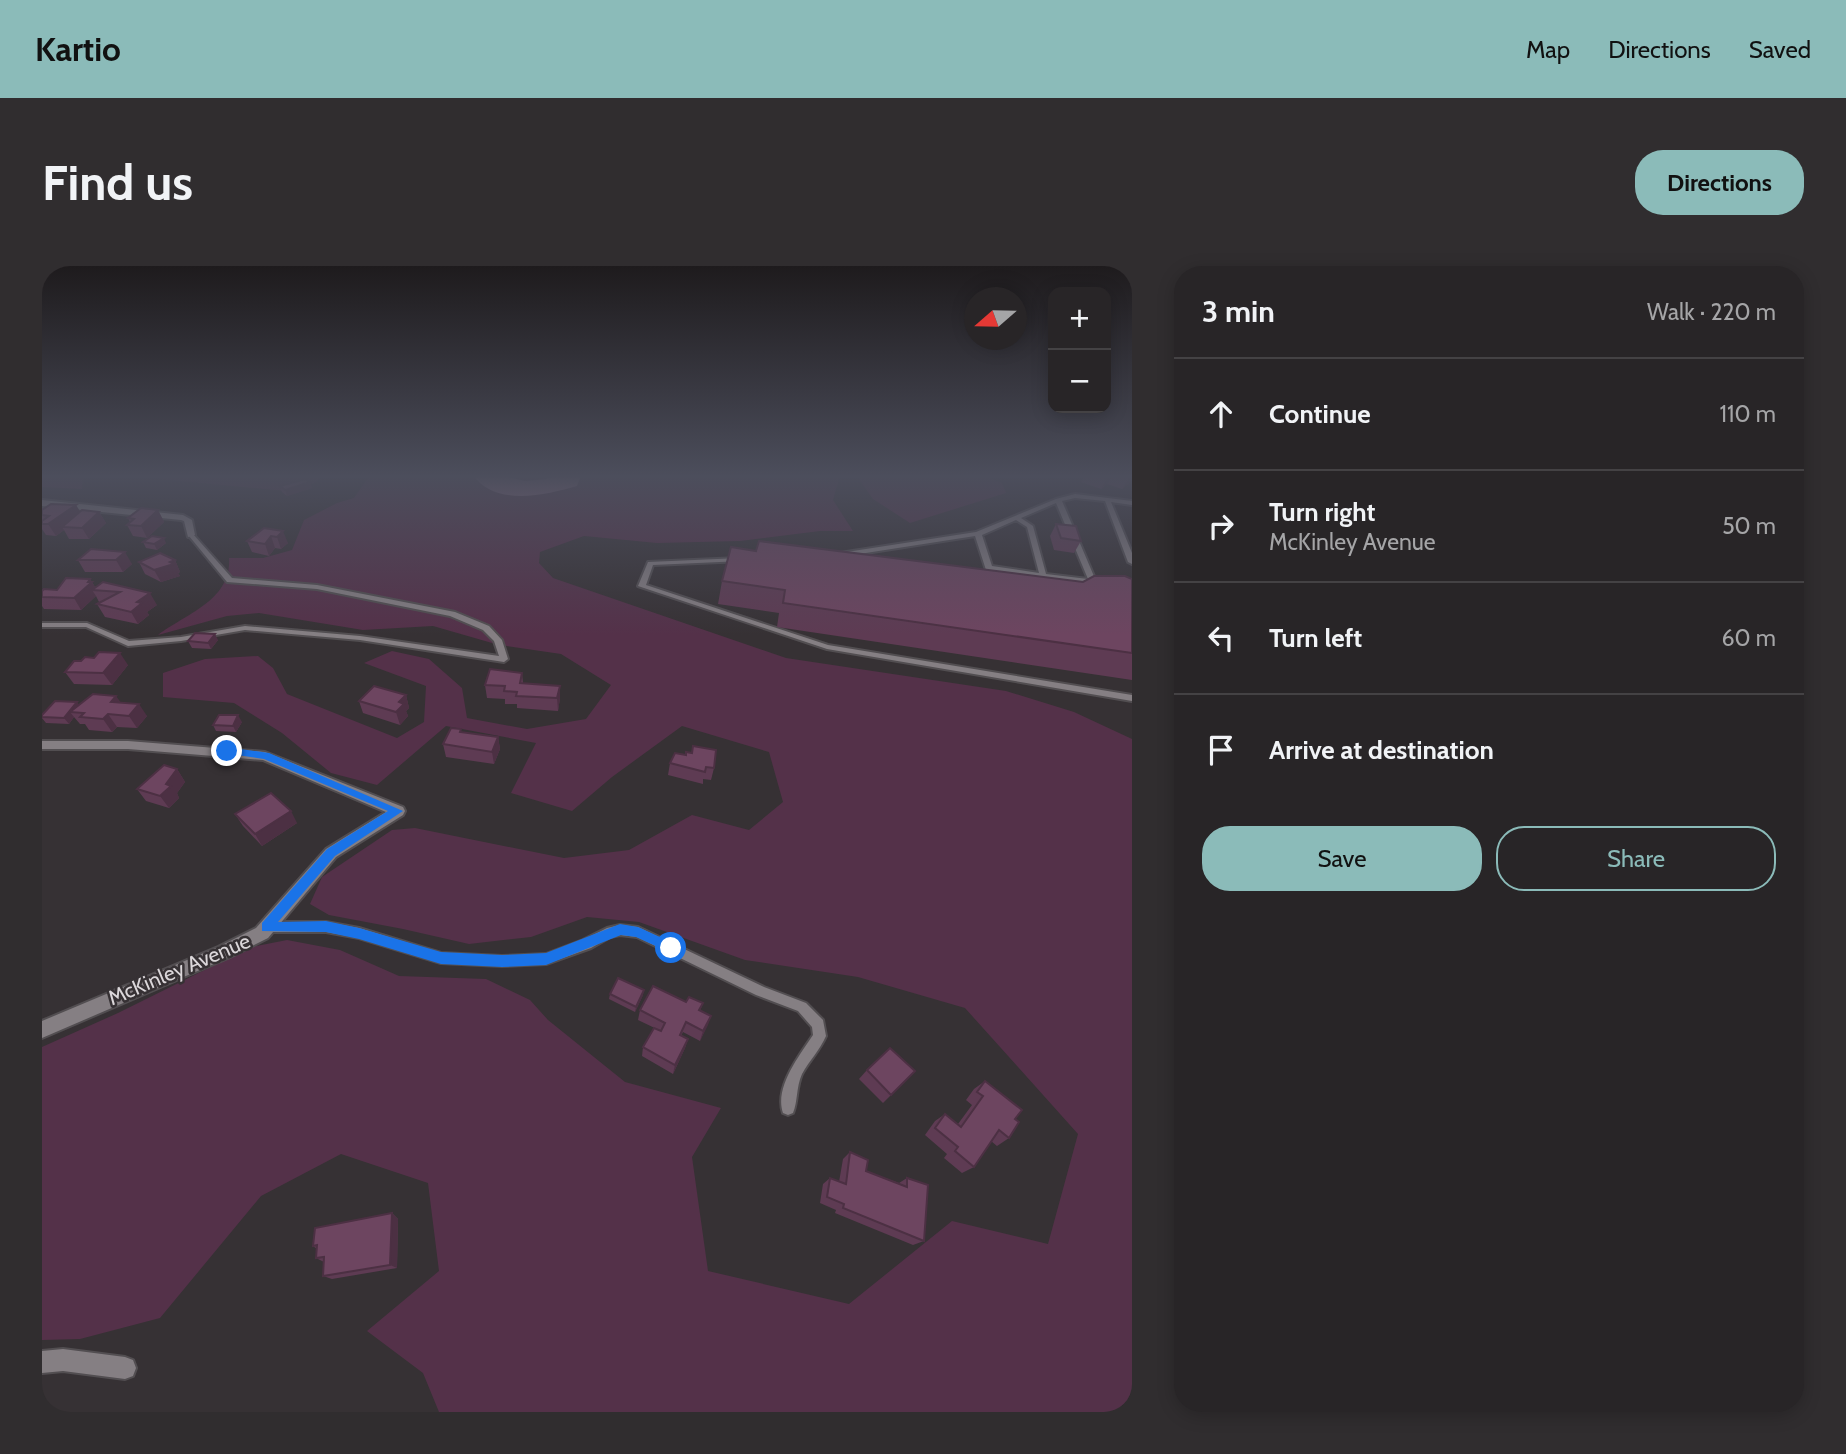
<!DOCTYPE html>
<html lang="en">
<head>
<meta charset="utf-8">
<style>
  :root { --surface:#282527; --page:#302d2f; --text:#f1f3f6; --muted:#a5a5a7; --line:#444244; --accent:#8bbbb9 }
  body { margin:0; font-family:Cabin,sans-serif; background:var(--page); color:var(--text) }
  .controls { position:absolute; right:21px; top:21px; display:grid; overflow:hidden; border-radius:14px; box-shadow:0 4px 18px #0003 }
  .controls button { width:63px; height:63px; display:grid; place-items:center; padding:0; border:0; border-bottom:2px solid var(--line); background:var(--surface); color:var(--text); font:35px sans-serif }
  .compass { position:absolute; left:922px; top:21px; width:63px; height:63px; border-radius:50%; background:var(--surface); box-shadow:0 4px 18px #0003; rotate:250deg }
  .stop { position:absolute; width:21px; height:21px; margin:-16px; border:5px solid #1a73e8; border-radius:50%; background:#fff }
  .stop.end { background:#1a73e8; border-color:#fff; box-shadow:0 2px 7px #0008 }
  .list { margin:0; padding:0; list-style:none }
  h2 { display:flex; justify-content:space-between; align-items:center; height:91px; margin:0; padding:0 28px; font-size:30px }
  h2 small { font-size:23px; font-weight:400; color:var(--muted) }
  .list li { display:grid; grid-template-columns:46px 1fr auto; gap:21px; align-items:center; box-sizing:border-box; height:112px; padding:0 28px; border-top:2px solid var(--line) }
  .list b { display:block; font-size:26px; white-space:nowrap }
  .list p { margin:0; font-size:23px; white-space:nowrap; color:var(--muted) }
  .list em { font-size:23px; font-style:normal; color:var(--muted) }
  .actions { display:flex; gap:14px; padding:21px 28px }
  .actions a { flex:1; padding:16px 0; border:2px solid var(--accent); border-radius:28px; text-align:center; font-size:24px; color:var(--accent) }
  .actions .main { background:var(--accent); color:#111 }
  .icon { flex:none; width:38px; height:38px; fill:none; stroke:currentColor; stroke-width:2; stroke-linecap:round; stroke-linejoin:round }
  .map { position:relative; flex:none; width:1090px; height:1146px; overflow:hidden; border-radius:28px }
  header { display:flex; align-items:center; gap:42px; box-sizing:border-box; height:98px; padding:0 35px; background:var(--accent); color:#111 }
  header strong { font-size:33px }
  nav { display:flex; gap:38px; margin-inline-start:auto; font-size:24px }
  .intro { display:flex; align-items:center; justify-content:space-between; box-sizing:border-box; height:168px; padding:0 42px }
  h1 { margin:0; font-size:49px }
  .button { padding:18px 32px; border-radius:28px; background:var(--accent); color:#111; font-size:24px; font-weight:700 }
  main { display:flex; gap:42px; padding:0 42px }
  aside { flex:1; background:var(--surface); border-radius:28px; box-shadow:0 4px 18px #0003 }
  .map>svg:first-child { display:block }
  .green { fill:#543149 }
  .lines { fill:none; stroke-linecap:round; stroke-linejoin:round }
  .river { fill:#9e728f; fill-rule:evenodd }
  .service-casing { stroke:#524e51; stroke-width:4 }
  .minor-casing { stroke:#524e51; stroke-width:4 }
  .service { fill:#857f83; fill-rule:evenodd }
  .minor { fill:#857f83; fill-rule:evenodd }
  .wall { fill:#5e3b53 }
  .shaded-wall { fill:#4c3043 }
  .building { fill:#6d4560; stroke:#4c3043; stroke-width:2 }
  .route { fill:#1a73e8 }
  .labels { text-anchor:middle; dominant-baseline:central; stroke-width:5; stroke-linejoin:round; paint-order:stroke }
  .street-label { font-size:21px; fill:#dbd7da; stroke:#363134 }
</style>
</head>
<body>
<header>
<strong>Kartio</strong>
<nav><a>Map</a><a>Directions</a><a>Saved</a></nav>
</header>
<div class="intro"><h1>Find us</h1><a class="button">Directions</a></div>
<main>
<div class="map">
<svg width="1090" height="1146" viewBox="0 0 1090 1146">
  <rect width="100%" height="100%" fill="#363134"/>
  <g class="green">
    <path d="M 0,209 L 41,209 L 40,223 L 0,221 Z"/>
    <path d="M 123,209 L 279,209 L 275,216 L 244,225 L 117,213 Z"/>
    <path d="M 328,209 L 798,209 L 791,234 L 811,265 L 778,265 L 698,275 L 615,277 L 542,270 L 498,286 L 497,297 L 511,312 L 744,392 L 964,425 L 1032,446 L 1090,473 L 1090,1146 L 397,1146 L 381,1107 L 325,1065 L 397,1005 L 386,917 L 299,888 L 219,930 L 118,1052 L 38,1073 L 0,1074 L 0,781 L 76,747 L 209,681 L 245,674 L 298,684 L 357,710 L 444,713 L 488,734 L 506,754 L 583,816 L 679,842 L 650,891 L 666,1005 L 807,1038 L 910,955 L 1006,978 L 1036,868 L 923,742 L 816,711 L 703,694 L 597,656 L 545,651 L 489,671 L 427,678 L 361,663 L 287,649 L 268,638 L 280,611 L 350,564 L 373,562 L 522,592 L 587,584 L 650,549 L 707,564 L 741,536 L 727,486 L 640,460 L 570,511 L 530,545 L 469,527 L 494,477 L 404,460 L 335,519 L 289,507 L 240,467 L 192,437 L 121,431 L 121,407 L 163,393 L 216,390 L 231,402 L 245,428 L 355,472 L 382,456 L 384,420 L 322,397 L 350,385 L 387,393 L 420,422 L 425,452 L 485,463 L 544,453 L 569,419 L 519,388 L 457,379 L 391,360 L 321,364 L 217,347 L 185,350 L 116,369 C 144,348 190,334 187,292 L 221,292 L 250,284 L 262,254 L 295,237 L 312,232 Z"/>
    <path d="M 814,209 L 941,209 L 960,217 L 964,227 L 868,257 L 831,233 Z"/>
  </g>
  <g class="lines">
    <path class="river" d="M 431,209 L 459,209 L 483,215 L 504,213 L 515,209 L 539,209 L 535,220 C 504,229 453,241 431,209 Z"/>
    <defs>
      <g id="service">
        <path d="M 1033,228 L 1090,235 L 1090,239 L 1069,236 L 1090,287 L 1090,298 L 1086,296 L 1063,235 L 1033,232 L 1020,235 L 1054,315 L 1059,315 L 1059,319 L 944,304 L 933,270 L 798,291 L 795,289 L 798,287 L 934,266 L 1014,233 ZM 1014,237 L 1046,313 L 1004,308 L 991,260 L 979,252 ZM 974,254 L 985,261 L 997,307 L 950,300 L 940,269 Z"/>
        <path d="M 149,267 L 151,268 L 190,312 L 275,319 L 413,346 L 447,360 L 460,374 L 466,393 L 462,396 L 318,374 L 203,364 L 139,375 L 86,380 L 44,361 L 0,361 L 0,357 L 45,357 L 87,375 L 139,371 L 203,360 L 318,370 L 457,390 L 452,375 L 441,364 L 408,350 L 275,323 L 185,316 L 147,270 L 146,269 Z"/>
        <path d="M 698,292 L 700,293 L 700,295 L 611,299 L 604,319 L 786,379 L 1090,429 L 1090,435 L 785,383 L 596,320 L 606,296 Z"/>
        <path d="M 224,656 L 284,656 L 317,662 L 399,687 L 460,690 L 504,688 L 541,674 L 565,662 L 578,659 L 596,661 L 722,721 L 764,737 L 781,754 L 784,770 C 778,784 767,795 760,808 C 754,821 756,835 751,847 L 746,849 L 741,847 C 732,821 758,789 771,769 L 770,761 L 756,745 L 714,729 L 595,671 L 578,669 L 568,671 L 549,682 L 504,698 L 460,700 L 399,697 L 317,672 L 284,666 L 224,666 L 220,665 L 218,661 L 220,657 Z"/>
      </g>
      <g id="minor">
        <path d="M 0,234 L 141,249 L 150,254 L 153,269 L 146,271 L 142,255 L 139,254 L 0,240 Z"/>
        <path d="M 0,475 L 86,475 L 223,486 L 361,541 L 363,545 L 361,549 L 294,591 L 226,672 L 188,691 L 0,772 L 0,755 L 176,681 L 214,662 L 284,583 L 344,546 L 221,494 L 86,483 L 0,483 Z"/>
        <path d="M 21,1083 L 83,1091 L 91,1094 L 94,1102 L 91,1110 L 83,1113 L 21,1105 L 0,1107 L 0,1085 Z"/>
      </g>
    </defs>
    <use href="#service" class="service-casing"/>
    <use href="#minor" class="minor-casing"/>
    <use href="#service" class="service"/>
    <use href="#minor" class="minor"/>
  </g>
  <g class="wall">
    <path d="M 1043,209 L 1090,209 L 1090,214 L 1080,223 L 1065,218 L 1059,223 L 1039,216 Z"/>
    <path d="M 268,216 L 270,222 L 245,230 L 240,226 L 238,220 Z"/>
    <path d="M 0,242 L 57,246 L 64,257 L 47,273 L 27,273 L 22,264 L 14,270 L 4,269 L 0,263 Z"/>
    <path d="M 116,244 L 122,256 L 105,272 L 91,270 L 85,259 L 88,256 L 86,252 Z"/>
    <path d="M 1014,258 L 1039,275 L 1032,287 L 1012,284 L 1008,270 Z"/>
    <path d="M 222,262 L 246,277 L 239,283 L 233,282 L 227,290 L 210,286 L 205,275 Z"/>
    <path d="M 101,276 L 124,277 L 115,284 L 104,282 Z"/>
    <path d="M 49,283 L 90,298 L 81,306 L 43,306 L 36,294 Z"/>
    <path d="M 714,285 L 1041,316 L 1090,313 L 1090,414 L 735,361 L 737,347 L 676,338 L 680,315 Z"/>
    <path d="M 133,294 L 138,306 L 136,307 L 138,310 L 119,316 L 103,308 L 97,296 Z"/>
    <path d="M 48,313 L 53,321 L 61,316 L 115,339 L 105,346 L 107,349 L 96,358 L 63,351 L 55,338 L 60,336 L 57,336 L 54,330 L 39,344 L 2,343 L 0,340 L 0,325 L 15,324 Z"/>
    <path d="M 176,374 L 169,383 L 150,382 L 146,375 Z"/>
    <path d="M 39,395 L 86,399 L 70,419 L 32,418 L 23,406 Z"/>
    <path d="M 480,407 L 481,417 L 518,420 L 518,432 L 516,445 L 475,442 L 475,438 L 463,438 L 463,433 L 445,432 L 443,419 Z"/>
    <path d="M 364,429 L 367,442 L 364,445 L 366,450 L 358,459 L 321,447 L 317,435 Z"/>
    <path d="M 79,436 L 105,450 L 95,462 L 75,461 L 70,466 L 47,464 L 43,458 L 38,458 L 32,451 L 27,458 L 4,457 L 0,452 L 0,449 L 37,439 Z"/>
    <path d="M 200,456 L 194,466 L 174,465 L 171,459 Z"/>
    <path d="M 456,471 L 458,483 L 452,498 L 404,491 L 401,478 Z"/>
    <path d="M 644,489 L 672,502 L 669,514 L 661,513 L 661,518 L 626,509 L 628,497 Z"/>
    <path d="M 135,503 L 143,516 L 135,527 L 137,532 L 127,542 L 104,535 L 95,523 Z"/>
    <path d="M 193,548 L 255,557 L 220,580 L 201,560 Z"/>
    <path d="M 568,728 L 601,729 L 593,746 L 567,733 Z"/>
    <path d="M 644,736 L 661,737 L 658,745 L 669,750 L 658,775 L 641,766 L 639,770 L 646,773 L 643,782 L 631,808 L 600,790 L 601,781 L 619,765 L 596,754 L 598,744 Z"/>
    <path d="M 825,804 L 873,805 L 841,837 L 817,813 Z"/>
    <path d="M 943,815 L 973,853 L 967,872 L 955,880 L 949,875 L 932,901 L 920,907 L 902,892 L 905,888 L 883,869 L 893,855 L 903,848 L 916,858 L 930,839 L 924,834 L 932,823 Z"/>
    <path d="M 808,886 L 824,905 L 857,917 L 865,912 L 882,975 L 871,979 L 793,947 L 794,944 L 778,937 L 781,918 L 788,912 L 797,916 L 801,893 Z"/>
    <path d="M 350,947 L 356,953 L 355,1002 L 290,1013 L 281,1010 L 282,996 L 274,992 L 275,983 L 271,980 Z"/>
  </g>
  <g class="shaded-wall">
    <path d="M 1069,209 L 1071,209 L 1065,218 L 1059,223 L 1065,212 Z"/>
    <path d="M 1090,209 L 1090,214 L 1089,216 L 1080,223 L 1087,212 Z"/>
    <path d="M 268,216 L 270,222 L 245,230 L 243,224 Z"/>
    <path d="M 34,239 L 41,250 L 20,261 L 22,264 L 14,270 L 6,258 Z"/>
    <path d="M 116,244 L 122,256 L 105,272 L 99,260 Z"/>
    <path d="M 57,246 L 64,257 L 47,273 L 40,262 Z"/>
    <path d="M 241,265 L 246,277 L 239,283 L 235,271 Z"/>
    <path d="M 229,270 L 233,282 L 227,290 L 223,278 Z"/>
    <path d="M 122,272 L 124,277 L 115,284 L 112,278 Z"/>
    <path d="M 83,286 L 90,298 L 81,306 L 74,294 Z"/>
    <path d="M 133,294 L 138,306 L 136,307 L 138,310 L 119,316 L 112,304 Z"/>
    <path d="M 48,313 L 55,324 L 50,324 L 54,330 L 39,344 L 32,332 Z"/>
    <path d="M 108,327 L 115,339 L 105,346 L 107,349 L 96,358 L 89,346 L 95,336 Z"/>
    <path d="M 173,368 L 176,374 L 169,383 L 166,377 Z"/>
    <path d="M 78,387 L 86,399 L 70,419 L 61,407 Z"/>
    <path d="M 518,420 L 518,432 L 516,445 L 515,432 Z"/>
    <path d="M 364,429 L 367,442 L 364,445 L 366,450 L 358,459 L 354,446 L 357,436 Z"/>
    <path d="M 74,430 L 83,442 L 69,436 Z"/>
    <path d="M 35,436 L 40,442 L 28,446 L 32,451 L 27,458 L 22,452 Z"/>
    <path d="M 97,438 L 105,450 L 95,462 L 87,450 Z"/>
    <path d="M 66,448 L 75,461 L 70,466 L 61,453 Z"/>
    <path d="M 196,449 L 200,456 L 194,466 L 191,460 Z"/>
    <path d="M 456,471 L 458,483 L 452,498 L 450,486 Z"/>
    <path d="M 135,503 L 143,516 L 135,527 L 137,532 L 127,542 L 118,530 L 124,518 Z"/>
    <path d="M 249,545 L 255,557 L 220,580 L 213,568 Z"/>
    <path d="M 602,724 L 601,729 L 593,746 L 594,741 Z"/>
    <path d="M 669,750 L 666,759 L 658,775 L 661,765 Z"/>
    <path d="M 646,773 L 643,782 L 631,808 L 633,799 Z"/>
    <path d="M 350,947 L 356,953 L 355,1002 L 348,999 Z"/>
  </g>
  <g class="building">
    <path d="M 1056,209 L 1069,209 L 1065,212 Z"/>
    <path d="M 1076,209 L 1090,209 L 1087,212 Z"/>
    <path d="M 263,213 L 268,216 L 243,224 L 238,220 Z"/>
    <path d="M 9,238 L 34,239 L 6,258 L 0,258 L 0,255 L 7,250 L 0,249 L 0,244 Z"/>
    <path d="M 99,242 L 116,244 L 99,260 L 85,259 L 92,253 L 86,252 Z"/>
    <path d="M 40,244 L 57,246 L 40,262 L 20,261 Z"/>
    <path d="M 1014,258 L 1034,260 L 1039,275 L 1019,272 Z"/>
    <path d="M 222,262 L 241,265 L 235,271 L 229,270 L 223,278 L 205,275 Z"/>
    <path d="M 110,270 L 122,272 L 112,278 L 101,276 Z"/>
    <path d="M 717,275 L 1041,316 L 1052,310 L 1083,310 L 1090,313 L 1090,387 L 741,337 L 743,324 L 680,315 L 689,281 L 714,285 Z"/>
    <path d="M 49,283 L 83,286 L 74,294 L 36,294 Z"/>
    <path d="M 118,287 L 133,294 L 128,296 L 132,298 L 112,304 L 97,296 Z"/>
    <path d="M 24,312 L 48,313 L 46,316 L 50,316 L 32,332 L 0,331 L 0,325 L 2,323 L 15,324 Z"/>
    <path d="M 61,316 L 108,327 L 95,336 L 100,337 L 89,346 L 55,338 L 78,326 L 50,324 Z"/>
    <path d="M 153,367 L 173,368 L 166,377 L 146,375 Z"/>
    <path d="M 57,386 L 78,387 L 61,407 L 23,406 L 32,395 L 39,395 L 43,391 L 52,392 Z"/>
    <path d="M 448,403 L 480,407 L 478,417 L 518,420 L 515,432 L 474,430 L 475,426 L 462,425 L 463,420 L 443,419 Z"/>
    <path d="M 332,420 L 364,429 L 357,436 L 362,438 L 354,446 L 317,435 Z"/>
    <path d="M 51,428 L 74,430 L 69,436 L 97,438 L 87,450 L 66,448 L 61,453 L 38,451 L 42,447 L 28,446 Z"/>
    <path d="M 13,435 L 35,436 L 22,452 L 0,451 L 0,449 Z"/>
    <path d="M 177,449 L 196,449 L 191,460 L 171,459 Z"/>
    <path d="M 409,462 L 419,463 L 418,466 L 456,471 L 450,486 L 401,478 Z"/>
    <path d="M 651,480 L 674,484 L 672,502 L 664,501 L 663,506 L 628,497 L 633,487 L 644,489 L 644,486 L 650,487 Z"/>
    <path d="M 122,499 L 135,503 L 124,518 L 129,520 L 118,530 L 95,523 Z"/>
    <path d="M 229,527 L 249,545 L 213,568 L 193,548 Z"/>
    <path d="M 576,712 L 602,724 L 594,741 L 568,728 Z"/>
    <path d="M 611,720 L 644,736 L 647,731 L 661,737 L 657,744 L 669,750 L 661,765 L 644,756 L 638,769 L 646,773 L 633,799 L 601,781 L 612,762 L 619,765 L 623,757 L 598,744 Z"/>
    <path d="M 848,782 L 873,805 L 849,829 L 825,804 Z"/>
    <path d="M 943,815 L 980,844 L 973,853 L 977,856 L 967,872 L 957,864 L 932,901 L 913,885 L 916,881 L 893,862 L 903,848 L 919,861 L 941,830 L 935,826 Z"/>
    <path d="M 808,886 L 826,894 L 824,905 L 865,921 L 865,912 L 886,919 L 882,975 L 801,942 L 802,938 L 785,931 L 788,912 L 804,918 Z"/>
    <path d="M 350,947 L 348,999 L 281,1010 L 282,991 L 274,992 L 275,979 L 271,980 L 273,962 Z"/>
  </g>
  <linearGradient id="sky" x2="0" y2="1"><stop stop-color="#1e1b1d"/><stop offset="0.57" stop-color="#4c4e5c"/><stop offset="1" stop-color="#4c4e5c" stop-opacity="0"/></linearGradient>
  <rect width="1090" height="369" fill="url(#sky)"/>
  <path class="route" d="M 185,481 L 227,487 L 361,545 L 293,590 L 236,656 L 284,655 L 317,662 L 399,686 L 460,689 L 504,687 L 578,658 L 596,661 L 633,678 L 635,682 L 629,687 L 594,671 L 579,669 L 504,699 L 460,701 L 399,698 L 317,673 L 284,666 L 220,665 L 220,657 L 285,583 L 346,545 L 222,493 L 181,487 L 180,485 Z"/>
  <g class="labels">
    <g class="street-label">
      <text transform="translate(137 703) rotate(-23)">McKinley Avenue</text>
    </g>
  </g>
</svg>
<div class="controls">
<button>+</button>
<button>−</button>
</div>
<svg class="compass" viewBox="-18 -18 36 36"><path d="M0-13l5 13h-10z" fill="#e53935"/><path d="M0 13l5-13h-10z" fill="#a5a5a7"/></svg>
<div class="stop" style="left:629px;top:682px"></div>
<div class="stop end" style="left:185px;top:485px"></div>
</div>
<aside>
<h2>3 min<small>Walk · 220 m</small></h2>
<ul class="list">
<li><svg class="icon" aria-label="ahead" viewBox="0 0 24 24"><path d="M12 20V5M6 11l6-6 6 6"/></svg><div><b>Continue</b></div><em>110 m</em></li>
<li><svg class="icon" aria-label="right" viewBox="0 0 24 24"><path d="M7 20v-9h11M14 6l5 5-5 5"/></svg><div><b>Turn right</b><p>McKinley Avenue</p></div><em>50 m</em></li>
<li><svg class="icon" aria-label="left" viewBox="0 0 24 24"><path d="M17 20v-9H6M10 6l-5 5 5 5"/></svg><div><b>Turn left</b></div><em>60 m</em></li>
<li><svg class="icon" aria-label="arrive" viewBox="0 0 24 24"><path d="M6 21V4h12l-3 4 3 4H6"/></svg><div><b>Arrive at destination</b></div></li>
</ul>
<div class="actions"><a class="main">Save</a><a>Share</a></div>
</aside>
</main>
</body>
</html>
